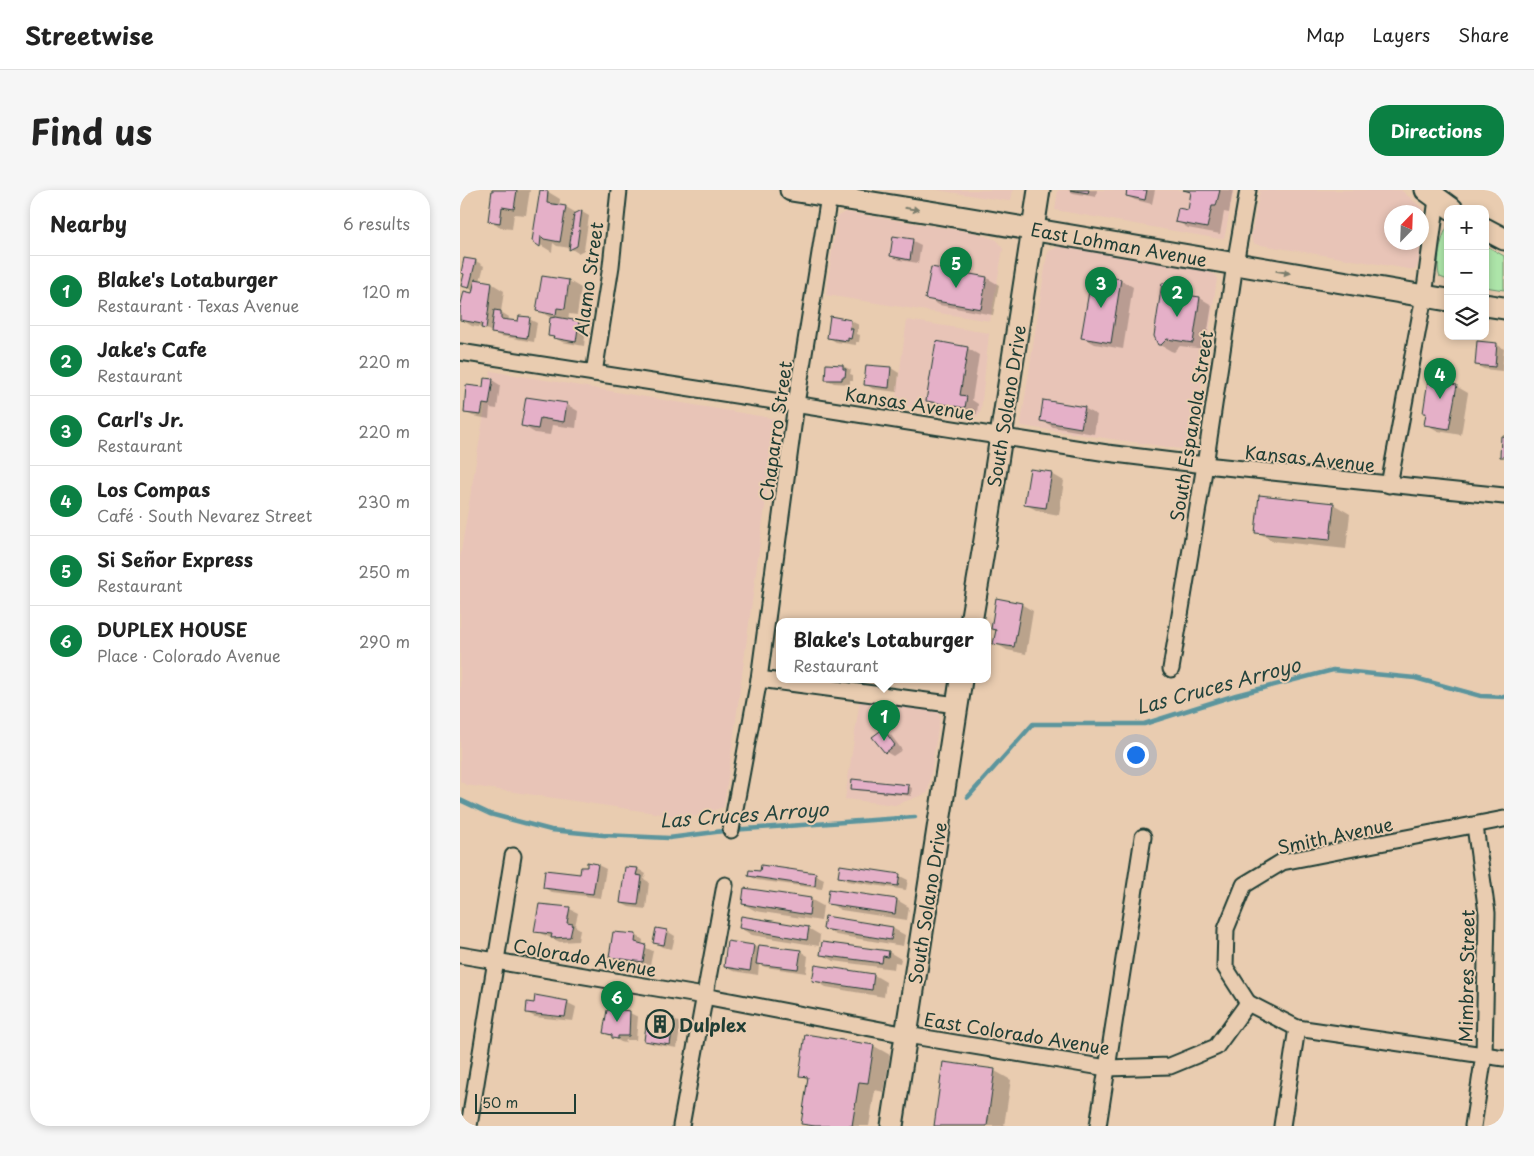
<!DOCTYPE html>
<html lang="en">
<head>
<meta charset="utf-8">
<style>
  :root { --surface:#fff; --page:#f6f6f6; --text:#222; --muted:#767676; --line:#e0e0e0; --accent:#0b8043 }
  body { margin:0; font-family:"Playpen Sans",sans-serif; background:var(--page); color:var(--text) }
  .controls { position:absolute; right:15px; top:15px; display:grid; overflow:hidden; border-radius:10px; box-shadow:0 2px 8px #0003 }
  .controls button { width:45px; height:45px; display:grid; place-items:center; padding:0; border:0; border-bottom:1px solid var(--line); background:var(--surface); color:var(--text); font:25px sans-serif }
  .compass { position:absolute; left:924px; top:15px; width:45px; height:45px; border-radius:50%; background:var(--surface); box-shadow:0 2px 8px #0003; rotate:23deg }
  .scale { position:absolute; left:15px; bottom:12px; width:101px; box-sizing:border-box; padding-left:5px; border:2px solid #1f3d34; border-top:0; font-size:14px; line-height:18px; white-space:nowrap; color:#1f3d34; -webkit-text-stroke:4px #e9ccb0; paint-order:stroke }
  .you { position:absolute; left:675px; top:564px; width:18px; height:18px; margin:-12px; border:4px solid #fff; border-radius:50%; background:#1a73e8; box-shadow:0 0 0 8px #1a73e833 }
  .badge { display:grid; place-items:center; width:32px; height:32px; border-radius:50%; background:var(--accent); color:#fff; font-size:16px; font-weight:700 }
  .pin { position:absolute; translate:-50% -41px; filter:drop-shadow(0 1px 2px #0008) }
  .pin::after { content:''; position:absolute; top:26px; width:18px; height:15px; background:inherit; clip-path:polygon(0 0,100% 0,50% 100%) }
  .popup { position:absolute; left:316px; top:428px; width:215px; height:65px; box-sizing:border-box; display:grid; place-content:center; border-radius:10px; background:var(--surface); filter:drop-shadow(0 1px 4px #0005); font-size:16px; white-space:nowrap; color:var(--muted) }
  .popup b { font-size:19px; color:var(--text) }
  .popup::after { content:''; position:absolute; left:50%; top:100%; margin-left:-10px; border:10px solid transparent; border-top-color:var(--surface) }
  .list { margin:0; padding:0; list-style:none }
  h2 { display:flex; justify-content:space-between; align-items:center; height:65px; margin:0; padding:0 20px; font-size:21px }
  h2 small { font-size:16px; font-weight:400; color:var(--muted) }
  .list li { display:grid; grid-template-columns:32px 1fr auto; gap:15px; align-items:center; box-sizing:border-box; height:70px; padding:0 20px; border-top:1px solid var(--line) }
  .list b { display:block; font-size:19px; white-space:nowrap }
  .list p { margin:0; font-size:16px; white-space:nowrap; color:var(--muted) }
  .list em { font-size:16px; font-style:normal; color:var(--muted) }
  .icon { flex:none; width:28px; height:28px; fill:none; stroke:currentColor; stroke-width:2; stroke-linecap:round; stroke-linejoin:round }
  .map { position:relative; flex:none; width:1044px; height:936px; overflow:hidden; border-radius:20px }
  header { display:flex; align-items:center; gap:30px; box-sizing:border-box; height:70px; padding:0 25px; background:var(--surface); border-bottom:1px solid var(--line) }
  header strong { font-size:24px }
  nav { display:flex; gap:28px; margin-inline-start:auto; font-size:18px }
  .intro { display:flex; align-items:center; justify-content:space-between; box-sizing:border-box; height:120px; padding:0 30px }
  h1 { margin:0; font-size:35px }
  .button { padding:12px 22px; border-radius:20px; background:var(--accent); color:#fff; font-size:18px; font-weight:700 }
  main { display:flex; gap:30px; padding:0 30px }
  aside { flex:1; background:var(--surface); border-radius:20px; box-shadow:0 2px 8px #0003 }
  .map>svg:first-child { display:block }
  .built { fill:#e8c4b7 }
  .green { fill:#ade5a9; stroke:#66916e }
  .shadow { fill:#0003 }
  .lines { fill:none; stroke-linecap:round; stroke-linejoin:round }
  .stream { stroke:#5c959d; stroke-width:4.5 }
  .building { fill:#e5b0c8; stroke:#1f3d34 }
  .street-casing { stroke:#1f3d34; stroke-width:19 }
  .secondary-casing { stroke:#1f3d34; stroke-width:25 }
  .street { stroke:#e9ccb0; stroke-width:15 }
  .secondary { stroke:#e9ccb0; stroke-width:21 }
  .oneway { fill:#7a7d6c }
  .labels { text-anchor:middle; dominant-baseline:central; stroke-width:4; stroke-linejoin:round; paint-order:stroke }
  .street-label { font-size:18px; fill:#1f3d34; stroke:#e9ccb0 }
  .poi-label { font-size:18px; font-weight:bold; fill:#1f3d34; stroke:#e9ccb0; text-anchor:start }
  .water-label { font-size:19px; font-style:italic; fill:#24443d; stroke:#e9ccb0 }
</style>
</head>
<body>
<header>
<strong>Streetwise</strong>
<nav><a>Map</a><a>Layers</a><a>Share</a></nav>
</header>
<div class="intro"><h1>Find us</h1><a class="button">Directions</a></div>
<main>
<aside>
<h2>Nearby<small>6 results</small></h2>
<ul class="list">
<li><span class="badge">1</span><div><b>Blake's Lotaburger</b><p>Restaurant · Texas Avenue</p></div><em>120 m</em></li>
<li><span class="badge">2</span><div><b>Jake's Cafe</b><p>Restaurant</p></div><em>220 m</em></li>
<li><span class="badge">3</span><div><b>Carl's Jr.</b><p>Restaurant</p></div><em>220 m</em></li>
<li><span class="badge">4</span><div><b>Los Compas</b><p>Café · South Nevarez Street</p></div><em>230 m</em></li>
<li><span class="badge">5</span><div><b>Si Señor Express</b><p>Restaurant</p></div><em>250 m</em></li>
<li><span class="badge">6</span><div><b>DUPLEX HOUSE</b><p>Place · Colorado Avenue</p></div><em>290 m</em></li>
</ul>
</aside>
<div class="map">
<svg width="1044" height="936" viewBox="0 0 1044 936">
  <rect width="100%" height="100%" fill="#e9ccb0"/>
  <filter id="ink" filterUnits="userSpaceOnUse"><feTurbulence type="fractalNoise" baseFrequency=".02" numOctaves="2"/><feDisplacementMap in="SourceGraphic" scale="10" xChannelSelector="R" yChannelSelector="G"/><feConvolveMatrix kernelMatrix="1 2 1 2 8 2 1 2 1" color-interpolation-filters="sRGB"/></filter>
  <g filter="url(#ink)">
    <g class="built">
      <path d="M 476,0 L 553,0 L 551,10 L 548,11 Z"/>
      <path d="M 598,0 L 774,0 L 765,45 L 764,48 L 760,49 L 595,20 Z"/>
      <path d="M 800,0 L 941,0 L 962,18 L 965,23 L 962,46 L 962,22 L 932,22 L 932,52 L 961,53 L 958,75 L 955,80 L 795,54 L 792,51 L 791,46 Z"/>
      <path d="M 385,22 L 516,43 L 537,50 L 543,59 L 530,131 L 366,105 L 376,32 L 378,26 Z"/>
      <path d="M 601,55 L 744,80 L 756,85 L 757,89 L 732,259 L 728,260 L 562,236 L 561,233 L 587,65 L 589,61 Z"/>
      <path d="M 447,130 L 529,143 L 521,221 L 518,226 L 515,227 L 435,214 Z"/>
      <path d="M 31,181 L 317,229 L 264,617 L 229,628 L 6,595 L 0,591 L 0,367 Z"/>
      <path d="M 400,509 L 478,521 L 480,526 L 468,603 L 435,615 L 385,609 Z"/>
    </g>
    <g class="green">
      <path d="M 988,37 L 988,90 L 980,87 C 975,79 981,43 988,37 Z"/>
      <path d="M 1025,55 L 1044,66 L 1044,100 L 1025,97 Z"/>
    </g>
    <g class="shadow">
      <path d="M 34,0 L 70,0 L 66,25 L 54,24 L 52,39 L 41,38 L 29,31 Z"/>
      <path d="M 81,0 L 85,0 L 100,9 L 99,16 L 106,17 L 118,24 L 122,22 L 129,26 L 124,60 L 118,63 L 110,58 L 97,56 L 93,53 L 92,62 L 74,51 Z"/>
      <path d="M 608,0 L 637,0 L 636,7 L 613,3 Z"/>
      <path d="M 668,0 L 695,0 L 692,14 L 675,10 L 667,6 Z"/>
      <path d="M 725,0 L 773,0 L 769,23 L 764,22 L 760,44 L 728,38 L 716,31 L 729,21 L 732,4 Z"/>
      <path d="M 453,51 L 461,55 L 458,73 L 439,70 L 431,66 Z"/>
      <path d="M 5,69 L 16,71 L 24,76 L 20,91 L 31,93 L 44,101 L 41,122 L 49,127 L 48,131 L 59,133 L 69,129 L 77,133 L 74,152 L 40,146 L 24,138 L 12,136 L 0,129 L 0,131 L 0,120 L 13,104 L 14,101 L 3,96 L 5,84 Z"/>
      <path d="M 633,85 L 661,90 L 673,97 L 663,159 L 635,154 L 622,147 Z"/>
      <path d="M 83,87 L 109,91 L 121,98 L 117,125 L 109,124 L 108,131 L 119,132 L 126,137 L 124,156 L 102,152 L 90,145 L 91,128 L 78,120 Z"/>
      <path d="M 527,88 L 539,95 L 533,125 L 479,115 L 467,108 Z"/>
      <path d="M 713,96 L 725,103 L 724,106 L 740,108 L 752,115 L 745,159 L 720,156 L 714,162 L 711,161 L 699,154 Z"/>
      <path d="M 391,131 L 399,135 L 397,144 L 400,145 L 399,152 L 396,152 L 396,155 L 376,152 L 368,147 Z"/>
      <path d="M 1036,154 L 1044,159 L 1042,181 L 1024,179 L 1016,175 Z"/>
      <path d="M 507,158 L 519,165 L 512,210 L 518,214 L 517,224 L 480,218 L 468,211 Z"/>
      <path d="M 383,176 L 391,180 L 390,184 L 393,185 L 393,191 L 390,191 L 390,194 L 374,193 L 366,189 Z"/>
      <path d="M 407,176 L 431,178 L 439,183 L 437,202 L 413,199 L 405,194 Z"/>
      <path d="M 32,190 L 40,195 L 37,219 L 30,218 L 29,229 L 13,226 L 5,222 Z"/>
      <path d="M 996,196 L 1008,203 L 1001,245 L 978,241 L 966,234 L 967,224 L 964,222 Z"/>
      <path d="M 106,214 L 118,221 L 116,238 L 92,235 L 90,245 L 75,243 L 63,236 Z"/>
      <path d="M 624,218 L 637,225 L 634,244 L 593,237 L 581,230 Z"/>
      <path d="M 571,280 L 592,284 L 604,291 L 599,325 L 578,321 L 565,314 Z"/>
      <path d="M 873,314 L 890,324 L 886,359 L 813,351 L 797,342 Z"/>
      <path d="M 561,414 L 573,421 L 566,464 L 547,460 L 535,453 L 537,441 L 532,438 Z"/>
      <path d="M 423,541 L 431,545 L 442,560 L 433,566 L 426,562 Z"/>
      <path d="M 448,596 L 452,598 L 451,606 L 396,600 L 393,598 Z"/>
      <path d="M 128,673 L 138,675 L 146,679 L 141,708 L 92,702 L 84,698 L 121,685 L 128,679 Z"/>
      <path d="M 166,679 L 178,679 L 186,684 L 184,689 L 189,692 L 186,719 L 169,717 L 161,713 Z"/>
      <path d="M 301,683 L 356,685 L 364,689 L 362,699 L 297,690 L 289,685 Z"/>
      <path d="M 380,686 L 440,686 L 448,690 L 446,700 L 387,691 Z"/>
      <path d="M 370,700 L 437,710 L 449,717 L 447,730 L 381,720 L 369,713 Z"/>
      <path d="M 350,709 L 363,716 L 361,731 L 296,721 L 283,714 Z"/>
      <path d="M 80,715 L 110,719 L 118,723 L 115,736 L 120,739 L 118,751 L 100,752 L 75,741 Z"/>
      <path d="M 280,738 L 348,738 L 360,745 L 359,756 L 292,745 Z"/>
      <path d="M 364,738 L 432,738 L 445,745 L 443,756 L 376,745 Z"/>
      <path d="M 197,740 L 207,741 L 215,746 L 212,759 L 202,757 L 194,752 Z"/>
      <path d="M 176,745 L 183,750 L 182,756 L 193,761 L 190,775 L 159,770 L 151,766 Z"/>
      <path d="M 294,756 L 299,759 L 340,761 L 348,766 L 346,783 L 305,777 L 299,774 L 298,785 L 273,781 L 265,777 Z"/>
      <path d="M 429,762 L 441,769 L 440,773 L 435,772 L 434,779 L 374,771 L 362,764 Z"/>
      <path d="M 356,776 L 414,785 L 426,792 L 424,807 L 366,797 L 354,790 Z"/>
      <path d="M 76,807 L 108,813 L 116,817 L 113,831 L 75,827 L 67,823 L 75,815 Z"/>
      <path d="M 162,819 L 178,827 L 176,850 L 166,850 L 165,853 L 161,852 L 145,843 L 155,822 Z"/>
      <path d="M 203,826 L 221,833 L 217,858 L 193,854 L 185,850 Z"/>
      <path d="M 414,856 L 430,865 L 424,902 L 415,900 L 409,936 L 347,936 L 342,933 L 349,890 L 340,885 Z"/>
      <path d="M 535,881 L 551,890 L 544,936 L 475,936 Z"/>
    </g>
    <g class="lines">
      <g class="stream">
        <path d="M 508,607 L 573,534 L 684,534 L 776,505 L 873,480 L 955,488 L 1021,506 L 1044,507"/>
        <path d="M 0,610 L 30,624 L 91,640 L 143,645 L 209,648 L 271,640 L 455,627"/>
      </g>
    </g>
    <g class="building">
      <path d="M 32,0 L 57,0 L 54,19 L 42,17 L 40,33 L 28,31 Z"/>
      <path d="M 80,0 L 88,1 L 87,13 L 106,16 L 100,52 L 84,49 L 81,46 L 80,57 L 72,51 Z"/>
      <path d="M 610,0 L 629,0 L 628,3 Z"/>
      <path d="M 667,0 L 687,0 L 685,10 L 666,6 Z"/>
      <path d="M 723,0 L 760,0 L 756,16 L 752,16 L 747,38 L 715,32 L 718,18 L 728,20 L 731,2 Z"/>
      <path d="M 122,20 L 117,56 L 109,60 L 114,24 Z"/>
      <path d="M 433,46 L 453,49 L 450,70 L 430,66 Z"/>
      <path d="M 4,68 L 16,70 L 9,98 L 1,96 L 4,84 L 1,83 Z"/>
      <path d="M 471,77 L 527,87 L 521,119 L 465,109 Z"/>
      <path d="M 632,84 L 661,89 L 651,153 L 621,148 Z"/>
      <path d="M 82,86 L 109,90 L 105,119 L 97,118 L 96,125 L 76,121 Z"/>
      <path d="M 15,89 L 32,92 L 26,139 L 21,138 L 22,134 L 0,130 L 0,118 L 4,101 L 12,103 Z"/>
      <path d="M 702,93 L 713,95 L 712,103 L 740,107 L 733,153 L 707,149 L 701,155 L 698,155 L 694,146 Z"/>
      <path d="M 34,120 L 41,121 L 41,129 L 58,131 L 59,126 L 70,127 L 67,148 L 31,143 Z"/>
      <path d="M 370,126 L 391,130 L 390,139 L 393,139 L 391,149 L 388,148 L 388,151 L 367,148 Z"/>
      <path d="M 96,127 L 119,131 L 116,152 L 93,148 L 94,147 L 88,146 L 90,128 Z"/>
      <path d="M 476,151 L 508,157 L 500,205 L 507,206 L 505,218 L 466,211 Z"/>
      <path d="M 1017,151 L 1037,153 L 1035,177 L 1015,175 Z"/>
      <path d="M 366,174 L 383,175 L 383,179 L 386,179 L 385,187 L 382,187 L 382,190 L 365,190 Z"/>
      <path d="M 406,175 L 431,177 L 429,198 L 404,195 Z"/>
      <path d="M 24,188 L 33,189 L 29,215 L 23,214 L 21,225 L 4,223 L 6,195 L 23,197 Z"/>
      <path d="M 968,190 L 997,195 L 989,239 L 964,235 L 966,223 L 963,223 Z"/>
      <path d="M 66,207 L 107,213 L 104,232 L 80,228 L 78,239 L 61,236 Z"/>
      <path d="M 583,210 L 625,217 L 621,238 L 580,231 Z"/>
      <path d="M 1041,246 L 1044,246 L 1044,267 L 1040,267 Z"/>
      <path d="M 570,279 L 592,282 L 586,318 L 564,315 Z"/>
      <path d="M 799,305 L 874,313 L 870,350 L 795,343 Z"/>
      <path d="M 536,408 L 562,413 L 554,457 L 533,454 L 536,440 L 531,439 Z"/>
      <path d="M 423,539 L 435,555 L 425,563 L 412,547 Z"/>
      <path d="M 392,589 L 449,595 L 448,604 L 391,599 Z"/>
      <path d="M 127,672 L 138,674 L 133,704 L 83,698 L 85,680 L 120,684 L 121,677 L 127,677 Z"/>
      <path d="M 301,675 L 356,683 L 355,696 L 288,686 L 289,680 L 300,681 Z"/>
      <path d="M 380,675 L 440,684 L 438,696 L 378,687 Z"/>
      <path d="M 165,677 L 178,678 L 176,685 L 182,686 L 178,715 L 160,713 Z"/>
      <path d="M 284,698 L 351,708 L 349,725 L 282,714 Z"/>
      <path d="M 369,699 L 437,709 L 435,724 L 367,714 Z"/>
      <path d="M 79,714 L 110,717 L 107,733 L 113,734 L 110,747 L 91,748 L 92,744 L 74,742 Z"/>
      <path d="M 281,726 L 349,737 L 347,750 L 279,738 Z"/>
      <path d="M 365,726 L 433,737 L 431,750 L 363,739 Z"/>
      <path d="M 196,738 L 207,740 L 204,755 L 193,753 Z"/>
      <path d="M 153,742 L 176,744 L 175,752 L 186,755 L 183,772 L 149,767 Z"/>
      <path d="M 267,751 L 294,755 L 290,781 L 264,777 Z"/>
      <path d="M 362,752 L 429,761 L 428,767 L 423,766 L 422,773 L 360,765 Z"/>
      <path d="M 299,755 L 341,760 L 338,779 L 296,774 Z"/>
      <path d="M 355,775 L 414,784 L 412,800 L 352,791 Z"/>
      <path d="M 75,805 L 108,811 L 105,827 L 66,823 L 67,812 L 74,813 Z"/>
      <path d="M 154,816 L 162,817 L 162,820 L 170,821 L 169,846 L 158,846 L 158,849 L 152,848 L 152,845 L 143,843 L 147,820 L 154,820 Z"/>
      <path d="M 197,823 L 203,824 L 205,827 L 214,828 L 210,855 L 184,851 L 187,827 Z"/>
      <path d="M 345,844 L 414,855 L 408,893 L 399,892 L 392,936 L 355,936 L 341,934 L 348,887 L 339,886 Z"/>
      <path d="M 483,872 L 535,879 L 527,936 L 474,936 Z"/>
    </g>
    <g class="lines">
      <defs>
        <g id="street">
          <path d="M 0,162 L 647,263 L 745,275 L 1044,306"/>
          <path d="M 134,183 L 151,76 L 159,0"/>
          <path d="M 929,295 L 964,106 L 977,9 L 976,1"/>
          <path d="M 711,479 L 745,275 L 775,74 L 788,0"/>
          <path d="M 299,489 L 497,515"/>
          <path d="M 271,640 L 299,489 L 336,214 L 370,0"/>
          <path d="M 0,765 L 244,806 L 447,845 L 647,878 L 710,876 L 756,857 L 788,813 L 837,838 L 1044,868"/>
          <path d="M 788,813 L 765,777 L 766,739 L 784,695 L 822,672 L 1044,629"/>
          <path d="M 9,936 L 53,666"/>
          <path d="M 221,936 L 265,695"/>
          <path d="M 638,936 L 683,647"/>
          <path d="M 822,936 L 837,838"/>
          <path d="M 1013,936 L 1024,865 L 1027,723 L 1015,636"/>
        </g>
        <g id="secondary">
          <path d="M 331,0 L 476,23 L 988,110"/>
          <path d="M 966,0 L 992,19"/>
          <path d="M 1025,39 L 1044,49"/>
          <path d="M 1025,115 L 1044,118"/>
          <path d="M 511,432 L 525,350 L 579,0"/>
          <path d="M 432,936 L 501,490"/>
        </g>
      </defs>
      <use href="#street" class="street-casing"/>
      <use href="#secondary" class="secondary-casing"/>
      <use href="#street" class="street"/>
      <use href="#secondary" class="secondary"/>
    </g>
    <defs><path id="oneway-solid" d="M-6-.8H1V-3.2L6.5 0L1 3.2V.8H-6Z" transform="scale(1.25)"/></defs>
    <g class="oneway">
      <use href="#oneway-solid" transform="translate(452 19) rotate(9)"/>
      <use href="#oneway-solid" transform="translate(823 82) rotate(10)"/>
    </g>
  </g>
  <defs>
    <symbol id="building-ring" viewBox="-11 -11 22 22"><circle r="9.5" fill="#e9ccb0" stroke="#1f3d34" stroke-width="1.5"/><path d="M-4-6H4V6H1V3H-1V6H-4ZM-2.5-4.3h1.7v1.8h-1.7ZM.8-4.3h1.7v1.8H.8ZM-2.5-1h1.7V.8h-1.7ZM.8-1h1.7V.8H.8Z" fill="#1f3d34"/></symbol>
  </defs>
  <g fill-rule="evenodd">
    <use href="#building-ring" x="184" y="818" width="32" height="32"/>
  </g>
  <g class="labels">
    <g class="street-label">
      <text transform="translate(659 54) rotate(10)">East Lohman Avenue</text>
      <text transform="translate(128 89) rotate(-82)">Alamo Street</text>
      <text transform="translate(450 213) rotate(9)">Kansas Avenue</text>
      <text transform="translate(546 216) rotate(-81)">South Solano Drive</text>
      <text transform="translate(731 236) rotate(-81)">South Espanola Street</text>
      <text transform="translate(315 241) rotate(-82)">Chaparro Street</text>
      <text transform="translate(850 268) rotate(6)">Kansas Avenue</text>
      <text transform="translate(875 645) rotate(-12)">Smith Avenue</text>
      <text transform="translate(467 713) rotate(-81)">South Solano Drive</text>
      <text transform="translate(125 767) rotate(10)">Colorado Avenue</text>
      <text transform="translate(1006 786) rotate(-89)">Mimbres Street</text>
      <text transform="translate(557 843) rotate(9)">East Colorado Avenue</text>
    </g>
    <g class="poi-label">
      <text x="219" y="834">Dulplex</text>
    </g>
    <g class="water-label">
      <text transform="translate(758 495) rotate(-15)">Las Cruces Arroyo</text>
      <text transform="translate(284 624) rotate(-4)">Las Cruces Arroyo</text>
    </g>
  </g>
</svg>
<div class="controls">
<button>+</button>
<button>−</button>
<button><svg class="icon" aria-label="layers" viewBox="0 0 24 24"><path d="M12 4l9 5-9 5-9-5zM3 14l9 5 9-5"/></svg></button>
</div>
<svg class="compass" viewBox="-18 -18 36 36"><path d="M0-13l5 13h-10z" fill="#e53935"/><path d="M0 13l5-13h-10z" fill="#767676"/></svg>
<div class="scale">50 m</div>
<div class="you"></div>
<div class="pin badge" style="left:424px;top:551px">1</div>
<div class="popup"><b>Blake's Lotaburger</b>Restaurant</div>
<div class="pin badge" style="left:717px;top:127px">2</div>
<div class="pin badge" style="left:641px;top:118px">3</div>
<div class="pin badge" style="left:980px;top:209px">4</div>
<div class="pin badge" style="left:496px;top:98px">5</div>
<div class="pin badge" style="left:157px;top:832px">6</div>
</div>
</main>
</body>
</html>
